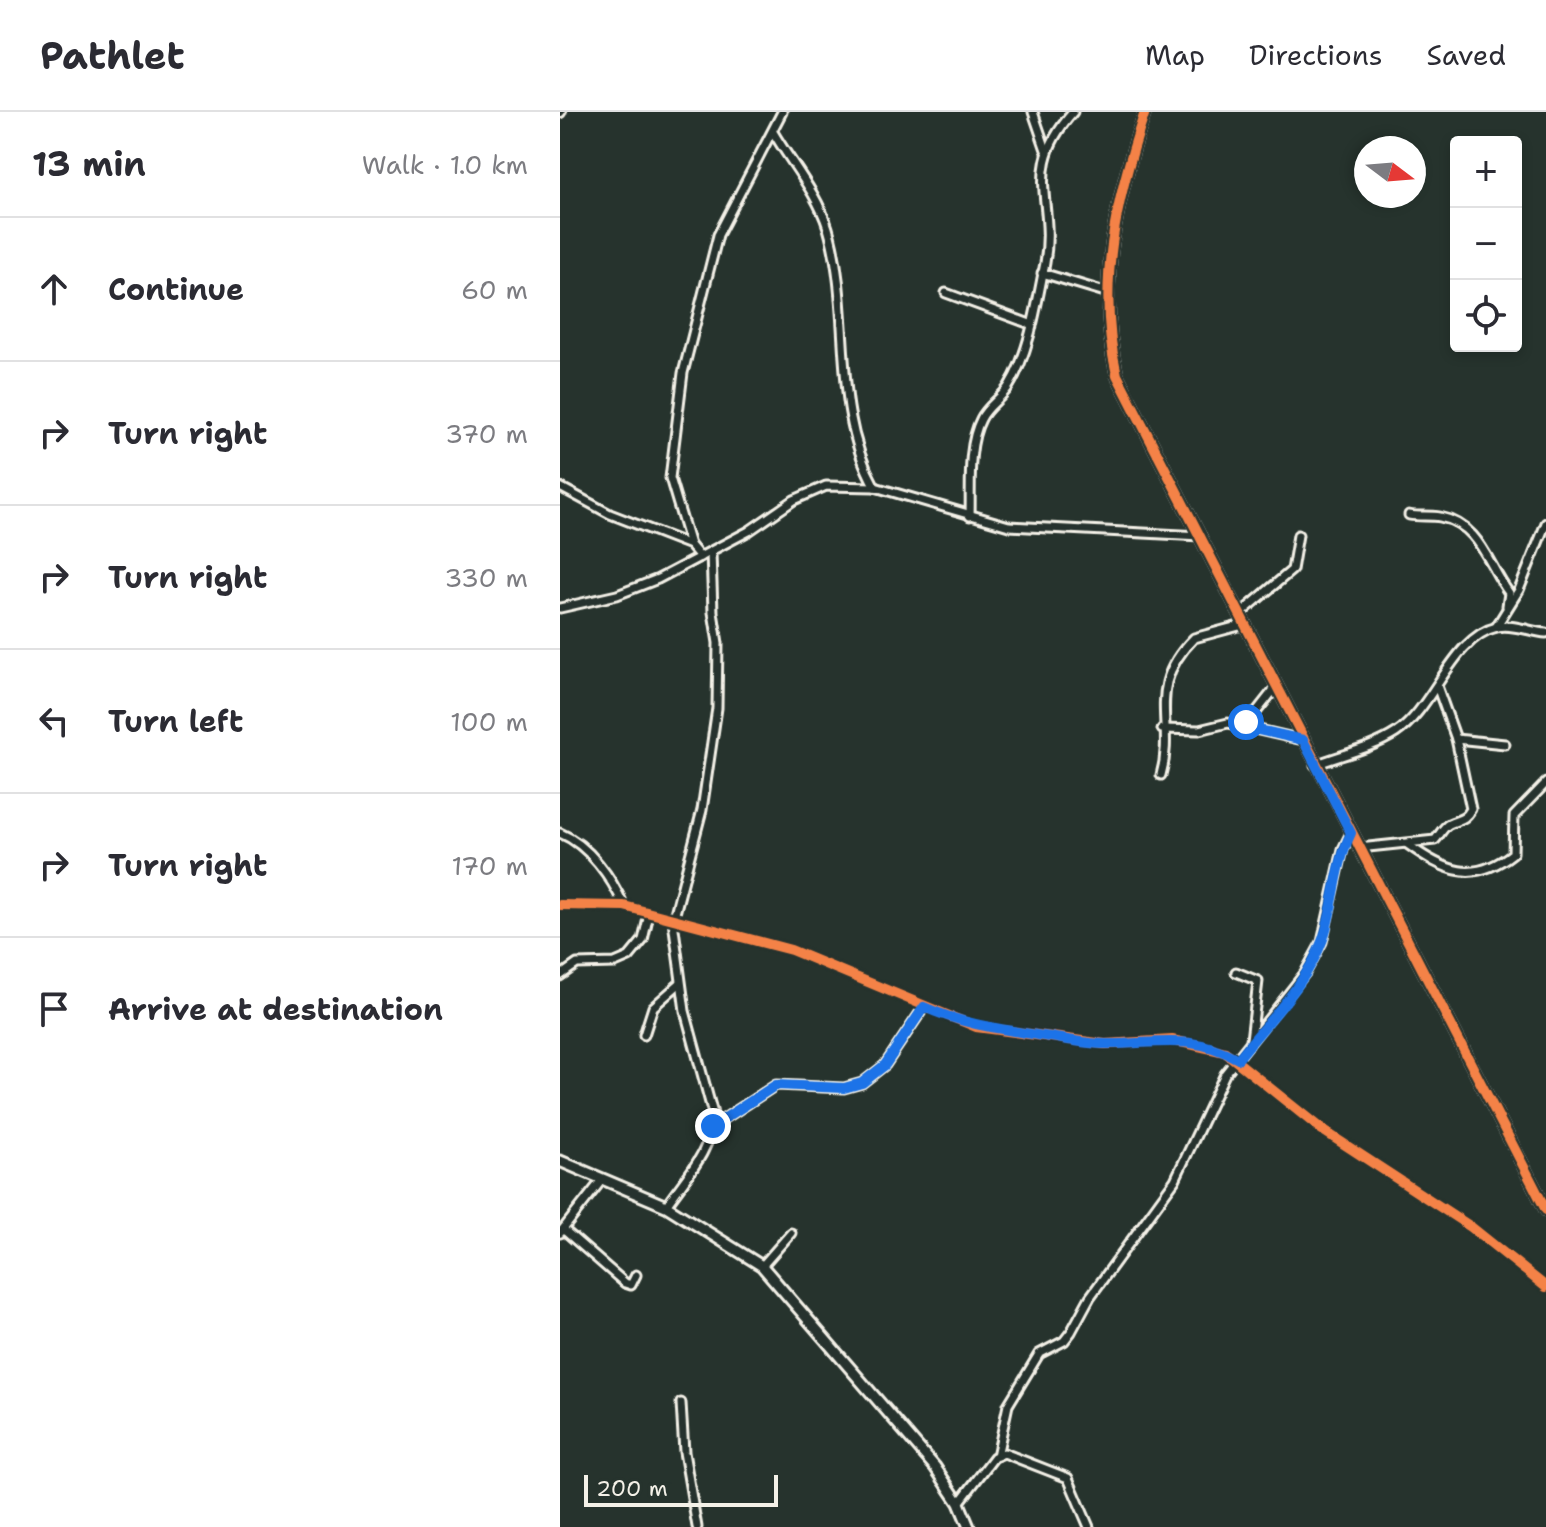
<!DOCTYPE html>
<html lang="en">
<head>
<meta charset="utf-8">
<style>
  :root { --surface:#fff; --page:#f7f7f7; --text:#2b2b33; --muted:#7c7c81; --line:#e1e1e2 }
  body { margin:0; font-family:"Shantell Sans",sans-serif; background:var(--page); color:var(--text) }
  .controls { position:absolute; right:24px; top:24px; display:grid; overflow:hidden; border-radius:8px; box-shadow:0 4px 12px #0003 }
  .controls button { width:72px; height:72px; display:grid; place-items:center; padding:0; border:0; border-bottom:2px solid var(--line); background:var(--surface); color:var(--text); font:40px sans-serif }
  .compass { position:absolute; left:794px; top:24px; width:72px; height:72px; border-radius:50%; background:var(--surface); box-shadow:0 4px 12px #0003; rotate:106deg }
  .scale { position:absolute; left:24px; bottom:20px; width:194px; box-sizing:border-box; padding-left:8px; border:4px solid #f4f1e8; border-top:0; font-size:22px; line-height:28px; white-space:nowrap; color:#f4f1e8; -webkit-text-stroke:6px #26332d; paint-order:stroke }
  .stop { position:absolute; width:24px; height:24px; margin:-18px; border:6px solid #1a73e8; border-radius:50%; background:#fff }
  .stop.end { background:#1a73e8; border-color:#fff; box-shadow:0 2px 8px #0008 }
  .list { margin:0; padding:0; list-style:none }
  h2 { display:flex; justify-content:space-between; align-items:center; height:104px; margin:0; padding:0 32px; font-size:34px }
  h2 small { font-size:26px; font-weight:400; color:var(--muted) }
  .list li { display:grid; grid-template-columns:52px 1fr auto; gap:24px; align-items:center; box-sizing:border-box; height:144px; padding:0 32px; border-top:2px solid var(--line) }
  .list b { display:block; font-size:30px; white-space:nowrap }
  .list em { font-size:26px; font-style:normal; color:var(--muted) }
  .icon { flex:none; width:44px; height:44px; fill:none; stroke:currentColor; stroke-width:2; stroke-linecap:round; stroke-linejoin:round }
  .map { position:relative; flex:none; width:986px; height:1415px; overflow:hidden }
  header { display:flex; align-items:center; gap:48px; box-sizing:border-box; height:112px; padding:0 40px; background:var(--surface); border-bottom:2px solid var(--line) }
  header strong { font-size:38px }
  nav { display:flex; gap:44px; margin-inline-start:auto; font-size:28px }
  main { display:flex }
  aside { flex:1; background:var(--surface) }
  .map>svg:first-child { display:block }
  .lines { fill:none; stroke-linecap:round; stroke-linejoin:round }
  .minor-casing { stroke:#f4f1e8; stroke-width:13 }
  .tertiary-casing { stroke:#f4f1e8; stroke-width:15 }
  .minor { stroke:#26332d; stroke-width:7 }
  .tertiary { stroke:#26332d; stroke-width:9 }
  .cycleway-casing { stroke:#26332d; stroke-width:15 }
  .cycleway { stroke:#f48246; stroke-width:10 }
  .route { stroke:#1a73e8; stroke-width:10 }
</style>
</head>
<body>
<header>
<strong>Pathlet</strong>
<nav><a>Map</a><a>Directions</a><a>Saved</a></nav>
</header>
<main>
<aside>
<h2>13 min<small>Walk · 1.0 km</small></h2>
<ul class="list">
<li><svg class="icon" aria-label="ahead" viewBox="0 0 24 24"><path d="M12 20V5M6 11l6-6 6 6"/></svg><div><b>Continue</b></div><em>60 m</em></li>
<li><svg class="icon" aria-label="right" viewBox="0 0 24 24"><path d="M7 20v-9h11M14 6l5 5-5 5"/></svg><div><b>Turn right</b></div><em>370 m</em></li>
<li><svg class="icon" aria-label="right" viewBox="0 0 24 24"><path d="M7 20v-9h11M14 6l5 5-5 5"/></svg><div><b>Turn right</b></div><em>330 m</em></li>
<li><svg class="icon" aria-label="left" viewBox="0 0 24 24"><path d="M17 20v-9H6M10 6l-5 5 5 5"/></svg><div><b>Turn left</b></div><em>100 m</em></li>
<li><svg class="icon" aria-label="right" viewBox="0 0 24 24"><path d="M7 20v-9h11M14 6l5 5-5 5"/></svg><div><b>Turn right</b></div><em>170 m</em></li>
<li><svg class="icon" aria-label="arrive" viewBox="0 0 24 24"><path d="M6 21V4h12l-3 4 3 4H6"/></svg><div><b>Arrive at destination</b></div></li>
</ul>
</aside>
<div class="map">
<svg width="986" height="1415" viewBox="0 0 986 1415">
  <rect width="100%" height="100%" fill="#26332d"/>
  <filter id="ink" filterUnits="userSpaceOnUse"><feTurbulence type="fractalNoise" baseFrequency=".0125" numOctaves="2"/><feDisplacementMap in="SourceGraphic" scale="16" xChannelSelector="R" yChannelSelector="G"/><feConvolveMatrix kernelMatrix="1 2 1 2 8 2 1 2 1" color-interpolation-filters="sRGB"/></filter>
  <g filter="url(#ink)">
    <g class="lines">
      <defs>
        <g id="minor">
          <path d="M 473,0 L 486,38"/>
          <path d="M 0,1 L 1,0"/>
          <path d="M 213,20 C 231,51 257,81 268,116 C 293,202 270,295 315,375"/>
          <path d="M 482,161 L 545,180"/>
          <path d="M 386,181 L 470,212"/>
          <path d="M 0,375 L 50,402 L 130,433"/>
          <path d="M 849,403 C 859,405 870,403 880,405 C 921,413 927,452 949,481 L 947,494"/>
          <path d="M 410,404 C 411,374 407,334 421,307 C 427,294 442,286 449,274 C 470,240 477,190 485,151 C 496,87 461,59 513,0"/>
          <path d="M 140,445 L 130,433 L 110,366 L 123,261 L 158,123 L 222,0"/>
          <path d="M 0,496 L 57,483 L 98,467 L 189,419 L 234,388 L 266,374 L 315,375 L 449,414 L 641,424"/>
          <path d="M 680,502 L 732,458 L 738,423"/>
          <path d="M 936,515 L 959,478 L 986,411"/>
          <path d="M 686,613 L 716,575"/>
          <path d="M 602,617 L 639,618 L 668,611 L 743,628"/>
          <path d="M 896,627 L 945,632"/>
          <path d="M 755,653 C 781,643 813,636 836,621 C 874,596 892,525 937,515 C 951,511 972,520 986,521"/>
          <path d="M 601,663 C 616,610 584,576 634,526 L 686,512"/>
          <path d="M 0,721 C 29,733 52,766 64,794"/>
          <path d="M 847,732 C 885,759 913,773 953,741 L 954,704 L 986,671"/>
          <path d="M 799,736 L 875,728 C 879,724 883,715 889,712 C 900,707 905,708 911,697 L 896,627 L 877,574"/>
          <path d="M 0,793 L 64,794 L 231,838 L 416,915 L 545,932 L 612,928 L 665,940 L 761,1017 L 911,1115 L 986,1175"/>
          <path d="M 676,860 L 698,869 L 691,928"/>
          <path d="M 0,864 L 17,852 L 55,851 L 69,845 L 83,828 L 89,802"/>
          <path d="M 84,923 L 93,895 L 119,872"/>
          <path d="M 153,1014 L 216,973 L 284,976 L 302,971 L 325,953 L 364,895"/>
          <path d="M 106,1094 C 125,1066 153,1038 153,1002 L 125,899 L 113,809 L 142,698 L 157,596 L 158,531 L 153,500 L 151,440"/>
          <path d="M 4,1118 L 65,1171 L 71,1173 L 76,1163"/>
          <path d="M 0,1121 L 41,1069"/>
          <path d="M 202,1154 L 231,1121"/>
          <path d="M 121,1291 L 124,1340 L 137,1415"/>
          <path d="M 437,1344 L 448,1293 L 479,1242 L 504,1229 L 511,1220 L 530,1185 L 615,1068 L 665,962 L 745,861 L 762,830 L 783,737 L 791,721"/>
          <path d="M 399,1391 L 434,1345 L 444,1341 L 508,1366 L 529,1415"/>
        </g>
        <g id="tertiary">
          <path d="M 585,0 C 556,88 536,172 557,263 L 986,1098"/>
          <path d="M 0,1049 L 106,1094 L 202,1154 L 375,1355 L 399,1391 L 409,1415"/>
        </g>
      </defs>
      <use href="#minor" class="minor-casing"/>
      <use href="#tertiary" class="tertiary-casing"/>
      <use href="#minor" class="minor"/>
      <use href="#tertiary" class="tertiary"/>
      <defs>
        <g id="cycleway">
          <path d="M 585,0 C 556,88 536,172 557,263 L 986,1098"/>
          <path d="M 0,793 L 64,794 L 231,838 L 416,915 L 545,932 L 612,928 L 665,940 L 761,1017 L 911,1115 L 986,1175"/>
        </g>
      </defs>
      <use href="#cycleway" class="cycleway-casing"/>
      <use href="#cycleway" class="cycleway"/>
    </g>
  </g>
  <g class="lines" filter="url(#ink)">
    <path class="route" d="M 153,1014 L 216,973 L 284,976 L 302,971 L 325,953 L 364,895 C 404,913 441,917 484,924 C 504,927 525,932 545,932 C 595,933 630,920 678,947 C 707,909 746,874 763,827 C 775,793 775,754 791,721 L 743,628 L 690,616 L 686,610"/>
  </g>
</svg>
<div class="controls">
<button>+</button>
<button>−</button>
<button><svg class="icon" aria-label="locate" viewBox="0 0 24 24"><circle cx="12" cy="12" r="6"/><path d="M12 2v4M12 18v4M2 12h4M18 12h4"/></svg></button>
</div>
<svg class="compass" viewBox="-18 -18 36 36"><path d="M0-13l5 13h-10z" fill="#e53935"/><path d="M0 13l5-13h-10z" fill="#7c7c81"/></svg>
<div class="scale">200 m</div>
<div class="stop" style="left:686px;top:610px"></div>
<div class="stop end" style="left:153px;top:1014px"></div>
</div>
</main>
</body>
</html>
